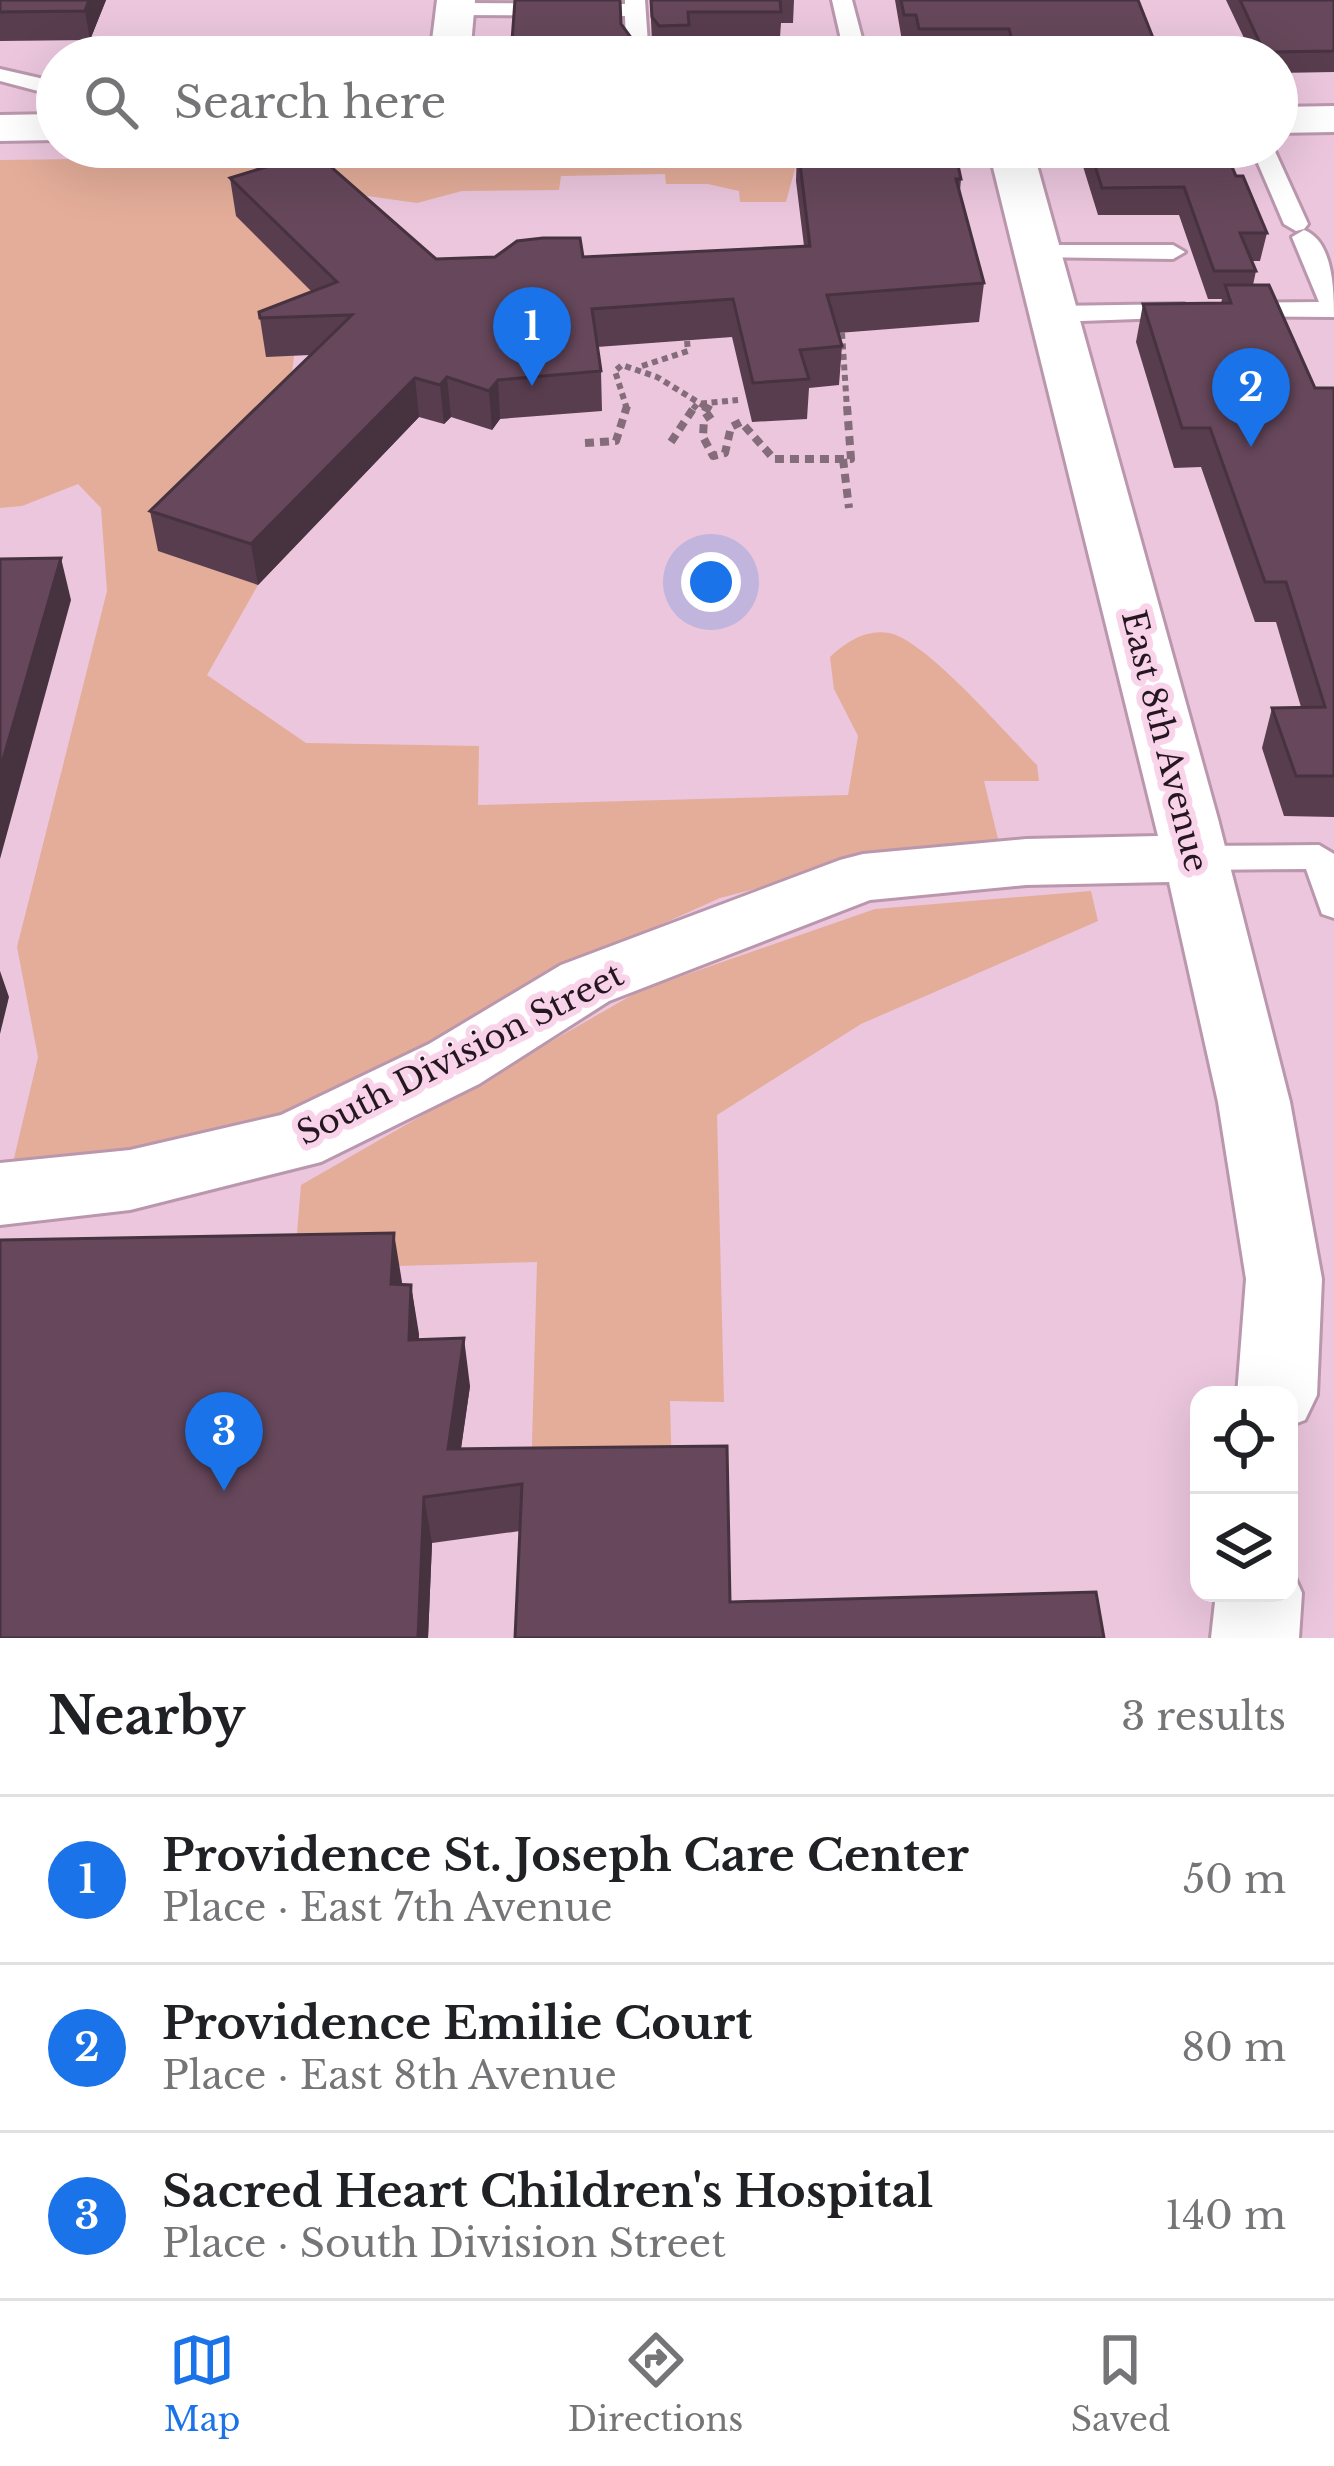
<!DOCTYPE html>
<html lang="en">
<head>
<meta charset="utf-8">
<style>
  :root { --surface:#fff; --page:#f2f2f2; --text:#202124; --muted:#757577; --line:#e0e0e0; --accent:#1a73e8 }
  body { margin:0; font-family:"Libre Baskerville",serif; background:var(--page); color:var(--text) }
  .controls { position:absolute; right:36px; bottom:36px; display:grid; overflow:hidden; border-radius:24px; box-shadow:0 12px 48px #0002 }
  .controls button { width:108px; height:108px; display:grid; place-items:center; padding:0; border:0; border-bottom:3px solid var(--line); background:var(--surface); color:var(--text); font:60px sans-serif }
  .you { position:absolute; left:711px; top:582px; width:42px; height:42px; margin:-30px; border:9px solid #fff; border-radius:50%; background:#1a73e8; box-shadow:0 0 0 18px #1a73e833 }
  .badge { display:grid; place-items:center; width:78px; height:78px; border-radius:50%; background:var(--accent); color:#fff; font-size:39px; font-weight:700 }
  .pin { position:absolute; translate:-50% -99px; filter:drop-shadow(0 3px 6px #0008) }
  .pin::after { content:''; position:absolute; top:63px; width:42px; height:36px; background:inherit; clip-path:polygon(0 0,100% 0,50% 100%) }
  .list { margin:0; padding:0; list-style:none }
  h2 { display:flex; justify-content:space-between; align-items:center; height:156px; margin:0; padding:0 48px; font-size:51px }
  h2 small { font-size:39px; font-weight:400; color:var(--muted) }
  .list li { display:grid; grid-template-columns:78px 1fr auto; gap:36px; align-items:center; box-sizing:border-box; height:168px; padding:0 48px; border-top:3px solid var(--line) }
  .list b { display:block; font-size:45px; white-space:nowrap }
  .list p { margin:0; font-size:39px; white-space:nowrap; color:var(--muted) }
  .list em { font-size:39px; font-style:normal; color:var(--muted) }
  .icon { flex:none; width:66px; height:66px; fill:none; stroke:currentColor; stroke-width:2; stroke-linecap:round; stroke-linejoin:round }
  .map { position:relative; flex:none; width:1334px; height:1638px; overflow:hidden }
  .search { position:absolute; background:var(--surface); box-shadow:0 12px 48px #0002; left:36px; right:36px; top:36px; height:132px; display:flex; align-items:center; gap:30px; box-sizing:border-box; padding:0 42px; border-radius:66px; color:var(--muted); font-size:45px }
  .sheet { height:660px; background:var(--surface) }
  nav { display:flex; justify-content:space-around; align-items:center; box-sizing:border-box; height:168px; border-top:3px solid var(--line); background:var(--surface); font-size:33px; color:var(--muted) }
  nav a { display:grid; justify-items:center; gap:6px }
  nav .on { color:var(--accent) }
  .map>svg:first-child { display:block }
  .green { fill:#e3ad99 }
  .lines { fill:none; stroke-linecap:round; stroke-linejoin:round }
  .service-casing { stroke:#ba97ad; stroke-width:6 }
  .minor-casing { stroke:#ba97ad; stroke-width:6 }
  .tertiary-casing { stroke:#ba97ad; stroke-width:6 }
  .path-far1 { stroke:#846c7b; stroke-width:6; stroke-dasharray:6 4.5; stroke-linecap:butt }
  .path { stroke:#846c7b; stroke-width:8; stroke-dasharray:9 6; stroke-linecap:butt }
  .service { fill:#fff; fill-rule:evenodd }
  .minor { fill:#fff; fill-rule:evenodd }
  .tertiary { fill:#fff; fill-rule:evenodd }
  .wall { fill:#583d4e }
  .shaded-wall { fill:#473240 }
  .building { fill:#66475b; stroke:#473240; stroke-width:3 }
  .labels { text-anchor:middle; dominant-baseline:central; stroke-width:12; stroke-linejoin:round; paint-order:stroke }
  .street-label { font-size:33px; fill:#24171f; stroke:#f9d3ea }
</style>
</head>
<body>
<div class="map">
<svg width="1334" height="1638" viewBox="0 0 1334 1638">
  <rect width="100%" height="100%" fill="#ebc6dd"/>
  <g class="green">
    <path d="M 943,148 L 943,161 L 796,165 L 786,202 L 740,202 L 739,191 L 708,184 L 666,184 L 665,174 L 561,176 L 559,190 L 462,191 L 417,203 L 318,189 L 237,215 L 341,321 L 296,339 L 286,424 L 159,551 L 258,585 L 207,675 L 306,743 L 479,746 L 478,805 L 848,795 L 858,736 L 834,689 L 830,657 C 846,642 866,629 889,633 C 926,640 1007,735 1037,765 L 1039,781 L 984,781 L 999,843 L 904,850 L 720,898 L 580,961 L 351,1092 L 229,1139 L 11,1171 L 38,1057 L 17,947 L 107,591 L 101,508 L 78,484 L 22,506 L 0,508 L 0,160 Z"/>
    <path d="M 1091,891 L 1098,921 L 861,1024 L 717,1115 L 724,1402 L 670,1401 L 672,1476 L 531,1481 L 537,1262 L 294,1269 L 301,1185 L 639,991 L 875,909 Z"/>
  </g>
  <g class="lines">
    <defs>
      <g id="service">
        <path d="M 625,0 L 645,0 L 648,44 L 658,57 L 636,57 L 626,45 L 625,16 L 455,15 L 445,9 L 455,3 L 625,4 Z"/>
        <path d="M 832,0 L 852,0 L 867,57 L 845,57 Z"/>
        <path d="M 0,69 L 57,82 L 57,96 L 0,81 Z"/>
        <path d="M 1251,147 L 1273,147 L 1308,224 L 1304,229 L 1296,231 L 1284,224 Z"/>
        <path d="M 1304,230 C 1333,241 1334,289 1334,317 L 1227,316 L 1223,311 L 1236,303 L 1319,302 L 1292,237 Z"/>
        <path d="M 1039,245 L 1173,245 L 1185,252 L 1173,259 L 1030,257 L 1030,247 Z"/>
        <path d="M 1184,304 L 1193,307 L 1197,312 L 1193,317 L 1054,322 L 1041,314 L 1054,306 Z"/>
        <path d="M 1319,845 L 1334,854 L 1334,918 L 1322,914 L 1306,869 L 1195,870 L 1183,867 L 1178,858 L 1183,849 L 1195,846 Z"/>
      </g>
      <g id="minor">
        <path d="M 437,0 L 475,0 L 470,57 L 430,57 Z"/>
        <path d="M 988,147 L 1032,147 L 1218,819 L 1290,1102 L 1322,1279 L 1317,1395 L 1305,1420 L 1289,1426 L 1289,1395 L 1237,1395 L 1246,1279 L 1218,1102 L 1169,882 L 1026,885 L 870,900 L 609,1001 L 479,1084 L 321,1162 L 130,1210 L 0,1225 L 0,1163 L 130,1150 L 281,1115 L 429,1044 L 561,965 L 840,860 L 863,854 L 1026,839 L 1158,836 Z"/>
        <path d="M 1289,1564 L 1302,1593 L 1299,1638 L 1211,1638 L 1216,1593 L 1289,1593 Z"/>
      </g>
      <g id="tertiary">
        <path d="M 1334,106 L 1334,132 L 1277,133 L 1277,107 Z"/>
        <path d="M 57,114 L 57,140 L 0,141 L 0,115 Z"/>
      </g>
    </defs>
    <use href="#service" class="service-casing"/>
    <use href="#minor" class="minor-casing"/>
    <use href="#tertiary" class="tertiary-casing"/>
    <g class="path-far1">
      <path d="M 842,333 L 847,409"/>
      <path d="M 642,366 L 688,351 L 687,341"/>
      <path d="M 627,409 L 615,371 L 622,365 L 657,377 L 709,409"/>
      <path d="M 693,409 L 697,404 L 738,400"/>
    </g>
    <g class="path">
      <path d="M 703,406 L 714,412 L 704,419 L 703,437 L 713,456 L 725,453 L 731,427 L 741,422 L 774,459 L 851,459 L 847,406"/>
      <path d="M 671,442 L 695,406"/>
      <path d="M 585,443 L 616,441 L 627,406"/>
      <path d="M 843,459 L 849,508"/>
    </g>
    <use href="#service" class="service"/>
    <use href="#minor" class="minor"/>
    <use href="#tertiary" class="tertiary"/>
  </g>
  <g class="wall">
    <path d="M 0,0 L 106,0 L 90,40 L 0,41 Z"/>
    <path d="M 650,0 L 794,0 L 793,23 L 781,23 L 780,37 L 689,38 L 689,51 L 659,51 L 652,42 Z"/>
    <path d="M 895,0 L 1138,0 L 1157,48 L 1156,57 L 917,55 L 914,40 L 902,41 Z"/>
    <path d="M 1226,0 L 1334,0 L 1334,72 L 1277,73 L 1277,57 L 1253,57 Z"/>
    <path d="M 621,24 L 632,57 L 512,57 L 512,41 Z"/>
    <path d="M 797,147 L 961,179 L 960,191 L 984,283 L 979,322 L 838,333 L 842,346 L 839,385 L 809,388 L 807,419 L 752,422 L 732,337 L 597,347 L 601,371 L 602,411 L 500,419 L 492,430 L 451,417 L 444,424 L 419,417 L 258,585 L 158,551 L 150,511 L 310,355 L 266,357 L 259,312 L 312,292 L 236,216 L 230,178 L 436,259 L 583,257 L 804,246 L 796,181 Z"/>
    <path d="M 1077,147 L 1213,147 L 1216,153 L 1236,176 L 1267,233 L 1260,261 L 1252,261 L 1256,271 L 1253,285 L 1315,388 L 1334,388 L 1334,817 L 1284,816 L 1262,748 L 1272,708 L 1301,707 L 1276,622 L 1255,622 L 1201,467 L 1174,468 L 1136,342 L 1143,304 L 1221,303 L 1222,299 L 1208,299 L 1179,215 L 1098,215 Z"/>
    <path d="M 402,1285 L 411,1285 L 419,1340 L 470,1386 L 461,1449 L 730,1602 L 515,1638 L 520,1531 L 432,1543 L 428,1638 L 0,1638 Z"/>
  </g>
  <g class="shaded-wall">
    <path d="M 89,0 L 106,0 L 90,40 L 85,11 Z"/>
    <path d="M 447,377 L 451,417 L 444,424 L 440,385 Z"/>
    <path d="M 415,378 L 419,417 L 258,585 L 251,544 Z"/>
    <path d="M 498,380 L 500,419 L 492,430 L 489,391 Z"/>
    <path d="M 61,558 L 71,600 L 0,859 L 0,770 Z"/>
    <path d="M 0,971 L 9,997 L 0,1034 Z"/>
    <path d="M 394,1233 L 402,1282 L 399,1333 L 391,1284 Z"/>
    <path d="M 411,1285 L 419,1334 L 417,1388 L 409,1340 Z"/>
    <path d="M 464,1338 L 470,1386 L 454,1495 L 448,1449 Z"/>
    <path d="M 424,1497 L 432,1543 L 428,1638 L 418,1638 Z"/>
  </g>
  <g class="building">
    <path d="M 0,0 L 89,0 L 85,11 L 0,12 Z"/>
    <path d="M 515,0 L 620,0 L 621,24 L 632,39 L 632,57 L 522,57 L 522,55 L 517,55 L 517,46 L 512,41 Z"/>
    <path d="M 651,0 L 780,0 L 781,12 L 688,12 L 689,25 L 659,26 L 652,17 Z"/>
    <path d="M 901,0 L 1138,0 L 1157,48 L 1099,49 L 1102,57 L 1017,57 L 1009,29 L 919,29 L 916,15 L 904,15 Z"/>
    <path d="M 1240,0 L 1334,0 L 1334,51 L 1264,52 Z"/>
    <path d="M 798,147 L 954,147 L 961,179 L 956,179 L 984,283 L 827,295 L 842,346 L 800,350 L 809,379 L 753,383 L 733,299 L 592,309 L 601,371 L 498,380 L 489,391 L 447,377 L 440,385 L 415,378 L 251,544 L 150,511 L 352,315 L 260,318 L 259,312 L 337,282 L 230,178 L 314,152 L 436,259 L 495,257 L 517,241 L 543,238 L 580,238 L 583,257 L 810,246 Z"/>
    <path d="M 1089,147 L 1213,147 L 1216,153 L 1226,153 L 1236,176 L 1243,176 L 1267,233 L 1240,233 L 1256,271 L 1214,271 L 1184,187 L 1102,188 Z"/>
    <path d="M 1225,285 L 1269,285 L 1315,388 L 1334,388 L 1334,776 L 1296,776 L 1272,708 L 1325,707 L 1286,582 L 1265,582 L 1210,428 L 1182,428 L 1143,304 L 1231,303 Z"/>
    <path d="M 61,558 L 0,770 L 0,559 Z"/>
    <path d="M 394,1233 L 391,1284 L 411,1285 L 409,1340 L 464,1338 L 448,1449 L 727,1446 L 730,1602 L 1096,1592 L 1104,1638 L 515,1638 L 522,1484 L 424,1497 L 418,1638 L 0,1638 L 0,1240 Z"/>
  </g>
  <g class="labels">
    <g class="street-label">
      <text transform="translate(1165 741) rotate(76)">East 8th Avenue</text>
      <text transform="translate(460 1054) rotate(-27)">South Division Street</text>
    </g>
  </g>
</svg>
<div class="controls">
<button><svg class="icon" aria-label="locate" viewBox="0 0 24 24"><circle cx="12" cy="12" r="6"/><path d="M12 2v4M12 18v4M2 12h4M18 12h4"/></svg></button>
<button><svg class="icon" aria-label="layers" viewBox="0 0 24 24"><path d="M12 4l9 5-9 5-9-5zM3 14l9 5 9-5"/></svg></button>
</div>
<div class="you"></div>
<div class="pin badge" style="left:532px;top:386px">1</div>
<div class="pin badge" style="left:1251px;top:447px">2</div>
<div class="pin badge" style="left:224px;top:1491px">3</div>
<div class="search"><svg class="icon" aria-label="search" viewBox="0 0 24 24"><circle cx="10" cy="10" r="6"/><path d="M15 15l6 6"/></svg>Search here</div>
</div>
<section class="sheet">
<h2>Nearby<small>3 results</small></h2>
<ul class="list">
<li><span class="badge">1</span><div><b>Providence St. Joseph Care Center</b><p>Place · East 7th Avenue</p></div><em>50 m</em></li>
<li><span class="badge">2</span><div><b>Providence Emilie Court</b><p>Place · East 8th Avenue</p></div><em>80 m</em></li>
<li><span class="badge">3</span><div><b>Sacred Heart Children's Hospital</b><p>Place · South Division Street</p></div><em>140 m</em></li>
</ul>
</section>
<nav>
<a class="on"><svg class="icon" aria-label="map" viewBox="0 0 24 24"><path d="M3 6l6-2 6 2 6-2v14l-6 2-6-2-6 2zM9 4v14M15 6v14"/></svg>Map</a>
<a><svg class="icon" aria-label="directions" viewBox="0 0 24 24"><path d="M12 3l9 9-9 9-9-9zM9 14v-3h6M13 9l2 2-2 2"/></svg>Directions</a>
<a><svg class="icon" aria-label="saved" viewBox="0 0 24 24"><path d="M7 4h10v16l-5-4-5 4z"/></svg>Saved</a>
</nav>
</body>
</html>
